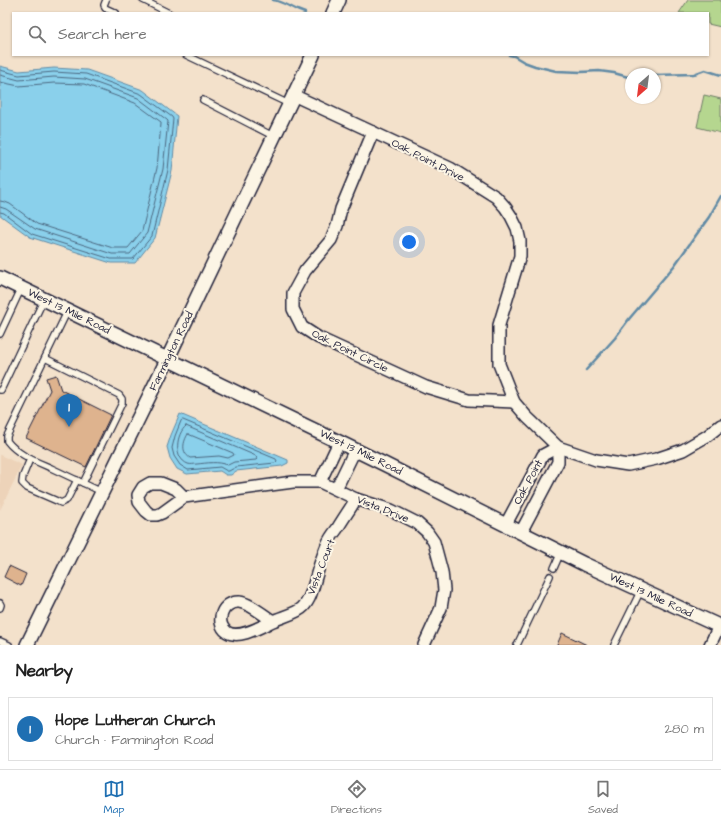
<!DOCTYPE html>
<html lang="en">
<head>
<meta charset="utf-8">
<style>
  :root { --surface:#fff; --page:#f6f6f6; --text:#222; --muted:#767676; --line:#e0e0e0; --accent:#1f6fb2 }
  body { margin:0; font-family:"Architects Daughter",sans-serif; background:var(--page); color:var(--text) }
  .compass { position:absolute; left:625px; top:68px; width:36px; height:36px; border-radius:50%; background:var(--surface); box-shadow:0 1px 3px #0004; rotate:208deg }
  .you { position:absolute; left:409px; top:242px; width:14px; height:14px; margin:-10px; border:3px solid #fff; border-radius:50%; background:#1a73e8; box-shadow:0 0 0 6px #1a73e833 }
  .badge { display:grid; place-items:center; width:26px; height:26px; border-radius:50%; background:var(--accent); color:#fff; font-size:13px; font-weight:700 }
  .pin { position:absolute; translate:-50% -33px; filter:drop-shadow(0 1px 2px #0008) }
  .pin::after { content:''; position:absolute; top:21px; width:14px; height:12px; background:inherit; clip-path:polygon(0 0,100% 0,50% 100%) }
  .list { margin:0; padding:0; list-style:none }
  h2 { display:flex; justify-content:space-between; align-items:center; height:52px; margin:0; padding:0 16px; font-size:17px }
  h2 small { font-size:13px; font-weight:400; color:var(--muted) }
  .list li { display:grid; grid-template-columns:26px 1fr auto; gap:12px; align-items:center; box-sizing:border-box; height:64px; margin:0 8px 8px; padding:0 8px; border:1px solid var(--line); border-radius:0px }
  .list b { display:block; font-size:15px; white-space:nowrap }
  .list p { margin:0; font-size:13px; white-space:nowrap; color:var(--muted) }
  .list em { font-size:13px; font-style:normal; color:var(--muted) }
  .icon { flex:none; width:22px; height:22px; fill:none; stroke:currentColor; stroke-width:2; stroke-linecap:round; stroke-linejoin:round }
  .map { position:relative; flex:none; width:721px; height:645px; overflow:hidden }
  .search { position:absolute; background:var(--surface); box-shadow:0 1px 3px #0004; left:12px; right:12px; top:12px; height:44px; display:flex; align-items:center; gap:10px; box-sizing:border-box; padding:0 14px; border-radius:0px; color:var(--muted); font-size:15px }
  .sheet { height:124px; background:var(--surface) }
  nav { display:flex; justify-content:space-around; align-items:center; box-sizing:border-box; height:56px; border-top:1px solid var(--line); background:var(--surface); font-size:11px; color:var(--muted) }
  nav a { display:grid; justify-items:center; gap:2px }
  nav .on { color:var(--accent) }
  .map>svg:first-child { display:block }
  .built { fill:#edd3b9 }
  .green { fill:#b5d68f; stroke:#6c7c65 }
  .water { fill:#8ad0eb; stroke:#608aa5 }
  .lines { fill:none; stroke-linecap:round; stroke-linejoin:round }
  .shore { stroke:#4c6881; stroke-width:1 }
  .stream { stroke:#608aa5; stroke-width:2.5 }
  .building { fill:#deb38e; stroke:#22223b }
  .service-casing { stroke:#22223b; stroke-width:8 }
  .minor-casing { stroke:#22223b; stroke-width:14 }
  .tertiary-casing { stroke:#22223b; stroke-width:16 }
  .service { stroke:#fcf5e5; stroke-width:5.5 }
  .minor { stroke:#fcf5e5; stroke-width:11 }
  .tertiary { stroke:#fcf5e5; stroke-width:13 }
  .labels { text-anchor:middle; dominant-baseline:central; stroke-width:4; stroke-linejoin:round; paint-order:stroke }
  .street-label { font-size:11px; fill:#22223b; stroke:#fcf5e5 }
</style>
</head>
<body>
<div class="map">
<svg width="721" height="645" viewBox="0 0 721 645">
  <rect width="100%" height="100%" fill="#f3e1cb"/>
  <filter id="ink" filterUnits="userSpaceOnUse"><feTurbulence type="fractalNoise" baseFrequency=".025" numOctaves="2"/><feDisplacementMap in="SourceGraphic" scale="8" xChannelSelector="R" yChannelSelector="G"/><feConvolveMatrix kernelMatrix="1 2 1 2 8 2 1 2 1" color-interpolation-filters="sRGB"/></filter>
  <g filter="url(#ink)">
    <path class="built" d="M 0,455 L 22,465 L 0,510 Z"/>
    <g class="green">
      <path d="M 688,0 L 721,0 L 721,27 L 708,24 L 708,13 L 679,13 Z"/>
      <path d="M 704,95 L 721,99 L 721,133 L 697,127 Z"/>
    </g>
    <g class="water">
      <path d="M 0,66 L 19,71 L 54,68 L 87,70 L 143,90 L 177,116 L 172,171 L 155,238 L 135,263 L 111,263 L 30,237 L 0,215 Z"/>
      <path d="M 180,414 L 288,460 L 288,463 L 282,466 L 236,471 L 231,475 L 226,475 L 220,471 L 187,474 L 177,469 L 170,458 L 167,447 L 171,435 Z"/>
    </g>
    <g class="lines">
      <g class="shore">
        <path d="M 0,70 L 19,75 L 54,72 L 86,74 L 141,94 L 172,117 L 173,119 L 168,170 L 152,236 L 133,259 L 111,259 L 32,234 L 4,213 L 0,212"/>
        <path d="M 0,75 L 19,80 L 54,77 L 85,79 L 138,98 L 167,120 L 168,121 L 163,169 L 147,233 L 130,254 L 112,254 L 35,229 L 6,209 L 0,207"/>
        <path d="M 0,82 L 19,86 L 54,83 L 84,84 L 135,103 L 161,122 L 161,124 L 157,168 L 142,231 L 128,248 L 113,248 L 37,224 L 10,204 L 5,202 L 0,201"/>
        <path d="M 183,420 L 276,459 L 277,461 L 275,463 L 236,467 L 229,471 L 227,471 L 220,467 L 188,470 L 180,465 L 174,456 L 172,448 L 175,436 L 181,421 Z"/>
        <path d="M 186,426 L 256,456 L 257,459 L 256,460 L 234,462 L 228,465 C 218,461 207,463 197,464 C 194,464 191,465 188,464 C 173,458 176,434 186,426 Z"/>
        <path d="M 188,434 L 233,453 L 234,455 L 228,458 L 219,456 L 190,458 C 181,452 183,442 188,434 Z"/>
      </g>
      <g class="stream">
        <path d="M 273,0 C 283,1 294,10 305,13"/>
        <path d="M 509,55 L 514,56 L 524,62 L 535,66 L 556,71 L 581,72 L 599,71 L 614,73 L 628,77 L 631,76"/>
        <path d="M 655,75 L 694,74 L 705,70 L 721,75"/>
        <path d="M 586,370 L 615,338 L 629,319 L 674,266 L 709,217 L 721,196"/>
      </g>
    </g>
    <g class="building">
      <path d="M 56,375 L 61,390 L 111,415 L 86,467 L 26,438 L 50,390 L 46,378 Z"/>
      <path d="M 9,566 L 26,574 L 21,586 L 4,577 Z"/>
      <path d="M 562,633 L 587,645 L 557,645 Z"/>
    </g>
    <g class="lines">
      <defs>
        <g id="service">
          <path d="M 106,0 L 104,5 L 105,8 L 116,13"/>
          <path d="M 143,0 L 169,13"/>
          <path d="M 186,55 L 289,104"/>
          <path d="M 203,100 L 273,136"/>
          <path d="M 68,310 L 7,436 L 7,441 C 18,455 35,461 51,468 C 68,476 85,484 102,492"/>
          <path d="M 0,334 L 21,289"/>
          <path d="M 45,358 L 119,395 L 122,399 L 122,403 L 83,483"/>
          <path d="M 0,390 L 1,390 L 44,299"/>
          <path d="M 30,459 L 23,476 L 22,483 L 27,488 L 57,501 L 61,503 L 67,500 L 77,480"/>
          <path d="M 554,568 L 561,552"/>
          <path d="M 0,603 L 1,605 L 0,608"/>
          <path d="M 0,641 L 9,645"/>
          <path d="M 517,645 L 550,576"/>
          <path d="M 614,645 L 641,590"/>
        </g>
        <g id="minor">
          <path d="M 293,95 L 450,168 L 496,197 L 505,207 L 511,216 L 517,228 L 520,241 L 520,256 L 499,325 L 499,364 L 514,402 L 527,417 L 558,447 L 596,460 L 628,465 L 656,459 L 683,450 L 707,436 L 721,425"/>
          <path d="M 373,132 L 341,209 L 337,226 L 331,240 L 305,271 L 293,293 L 293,309 L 302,327 L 319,338 L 426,387 L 469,400 L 514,402"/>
          <path d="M 320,482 L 339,442"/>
          <path d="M 336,489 L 355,450"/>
          <path d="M 184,497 L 176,489 L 161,483 L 150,483 L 143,487 L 138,495 L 139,502 L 146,511 L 151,515 L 157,515 L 162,513 L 184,497 L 293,482 L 320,482 L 356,499 L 391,510 L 417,523 L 427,532 L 434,542 L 442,572 L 444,590 L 441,608 L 424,645"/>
          <path d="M 506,524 L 543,455 L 558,447 L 558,462 L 521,532"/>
          <path d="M 273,621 C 263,615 250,603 239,602 C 223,601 214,622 227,632 C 239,640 262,626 273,621 C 281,617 298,613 303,607 C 311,599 313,587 316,577 C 319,566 323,555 327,545 C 329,540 333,534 337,529 C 343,519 350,509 356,499"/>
          <path d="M 710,645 L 719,626"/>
        </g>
        <g id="tertiary">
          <path d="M 333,13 L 339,0"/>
          <path d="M 0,278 L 283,415 L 339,442 L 384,464 L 584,564 L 721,627"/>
          <path d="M 27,645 L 168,358 L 313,55"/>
        </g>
      </defs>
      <use href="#service" class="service-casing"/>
      <use href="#minor" class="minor-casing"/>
      <use href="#tertiary" class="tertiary-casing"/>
      <use href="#service" class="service"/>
      <use href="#minor" class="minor"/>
      <use href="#tertiary" class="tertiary"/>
    </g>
  </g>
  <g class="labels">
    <g class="street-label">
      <text transform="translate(428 160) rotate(27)">Oak Point Drive</text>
      <text transform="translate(69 311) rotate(26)">West 13 Mile Road</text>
      <text transform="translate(171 351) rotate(-64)">Farmington Road</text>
      <text transform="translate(350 351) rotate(26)">Oak Point Circle</text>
      <text transform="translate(361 452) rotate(26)">West 13 Mile Road</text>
      <text transform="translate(528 482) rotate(-62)">Oak Point</text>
      <text transform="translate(383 509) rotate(22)">Vista Drive</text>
      <text transform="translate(321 567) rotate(-69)">Vista Court</text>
      <text transform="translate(651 595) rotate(25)">West 13 Mile Road</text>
    </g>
  </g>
</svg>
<svg class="compass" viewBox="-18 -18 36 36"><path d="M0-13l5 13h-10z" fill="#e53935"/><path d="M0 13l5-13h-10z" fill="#767676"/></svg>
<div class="you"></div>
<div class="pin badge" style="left:69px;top:427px">1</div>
<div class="search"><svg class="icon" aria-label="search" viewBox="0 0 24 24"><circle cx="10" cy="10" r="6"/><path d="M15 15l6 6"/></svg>Search here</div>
</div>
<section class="sheet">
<h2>Nearby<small></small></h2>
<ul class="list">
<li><span class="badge">1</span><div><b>Hope Lutheran Church</b><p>Church · Farmington Road</p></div><em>280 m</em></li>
</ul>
</section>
<nav>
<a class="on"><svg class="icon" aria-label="map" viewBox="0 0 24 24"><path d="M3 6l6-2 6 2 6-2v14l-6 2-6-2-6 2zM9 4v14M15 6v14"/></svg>Map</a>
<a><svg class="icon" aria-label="directions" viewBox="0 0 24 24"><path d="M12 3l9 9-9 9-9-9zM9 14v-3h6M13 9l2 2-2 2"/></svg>Directions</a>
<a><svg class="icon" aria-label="saved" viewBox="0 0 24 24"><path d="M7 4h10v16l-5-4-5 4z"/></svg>Saved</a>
</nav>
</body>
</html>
